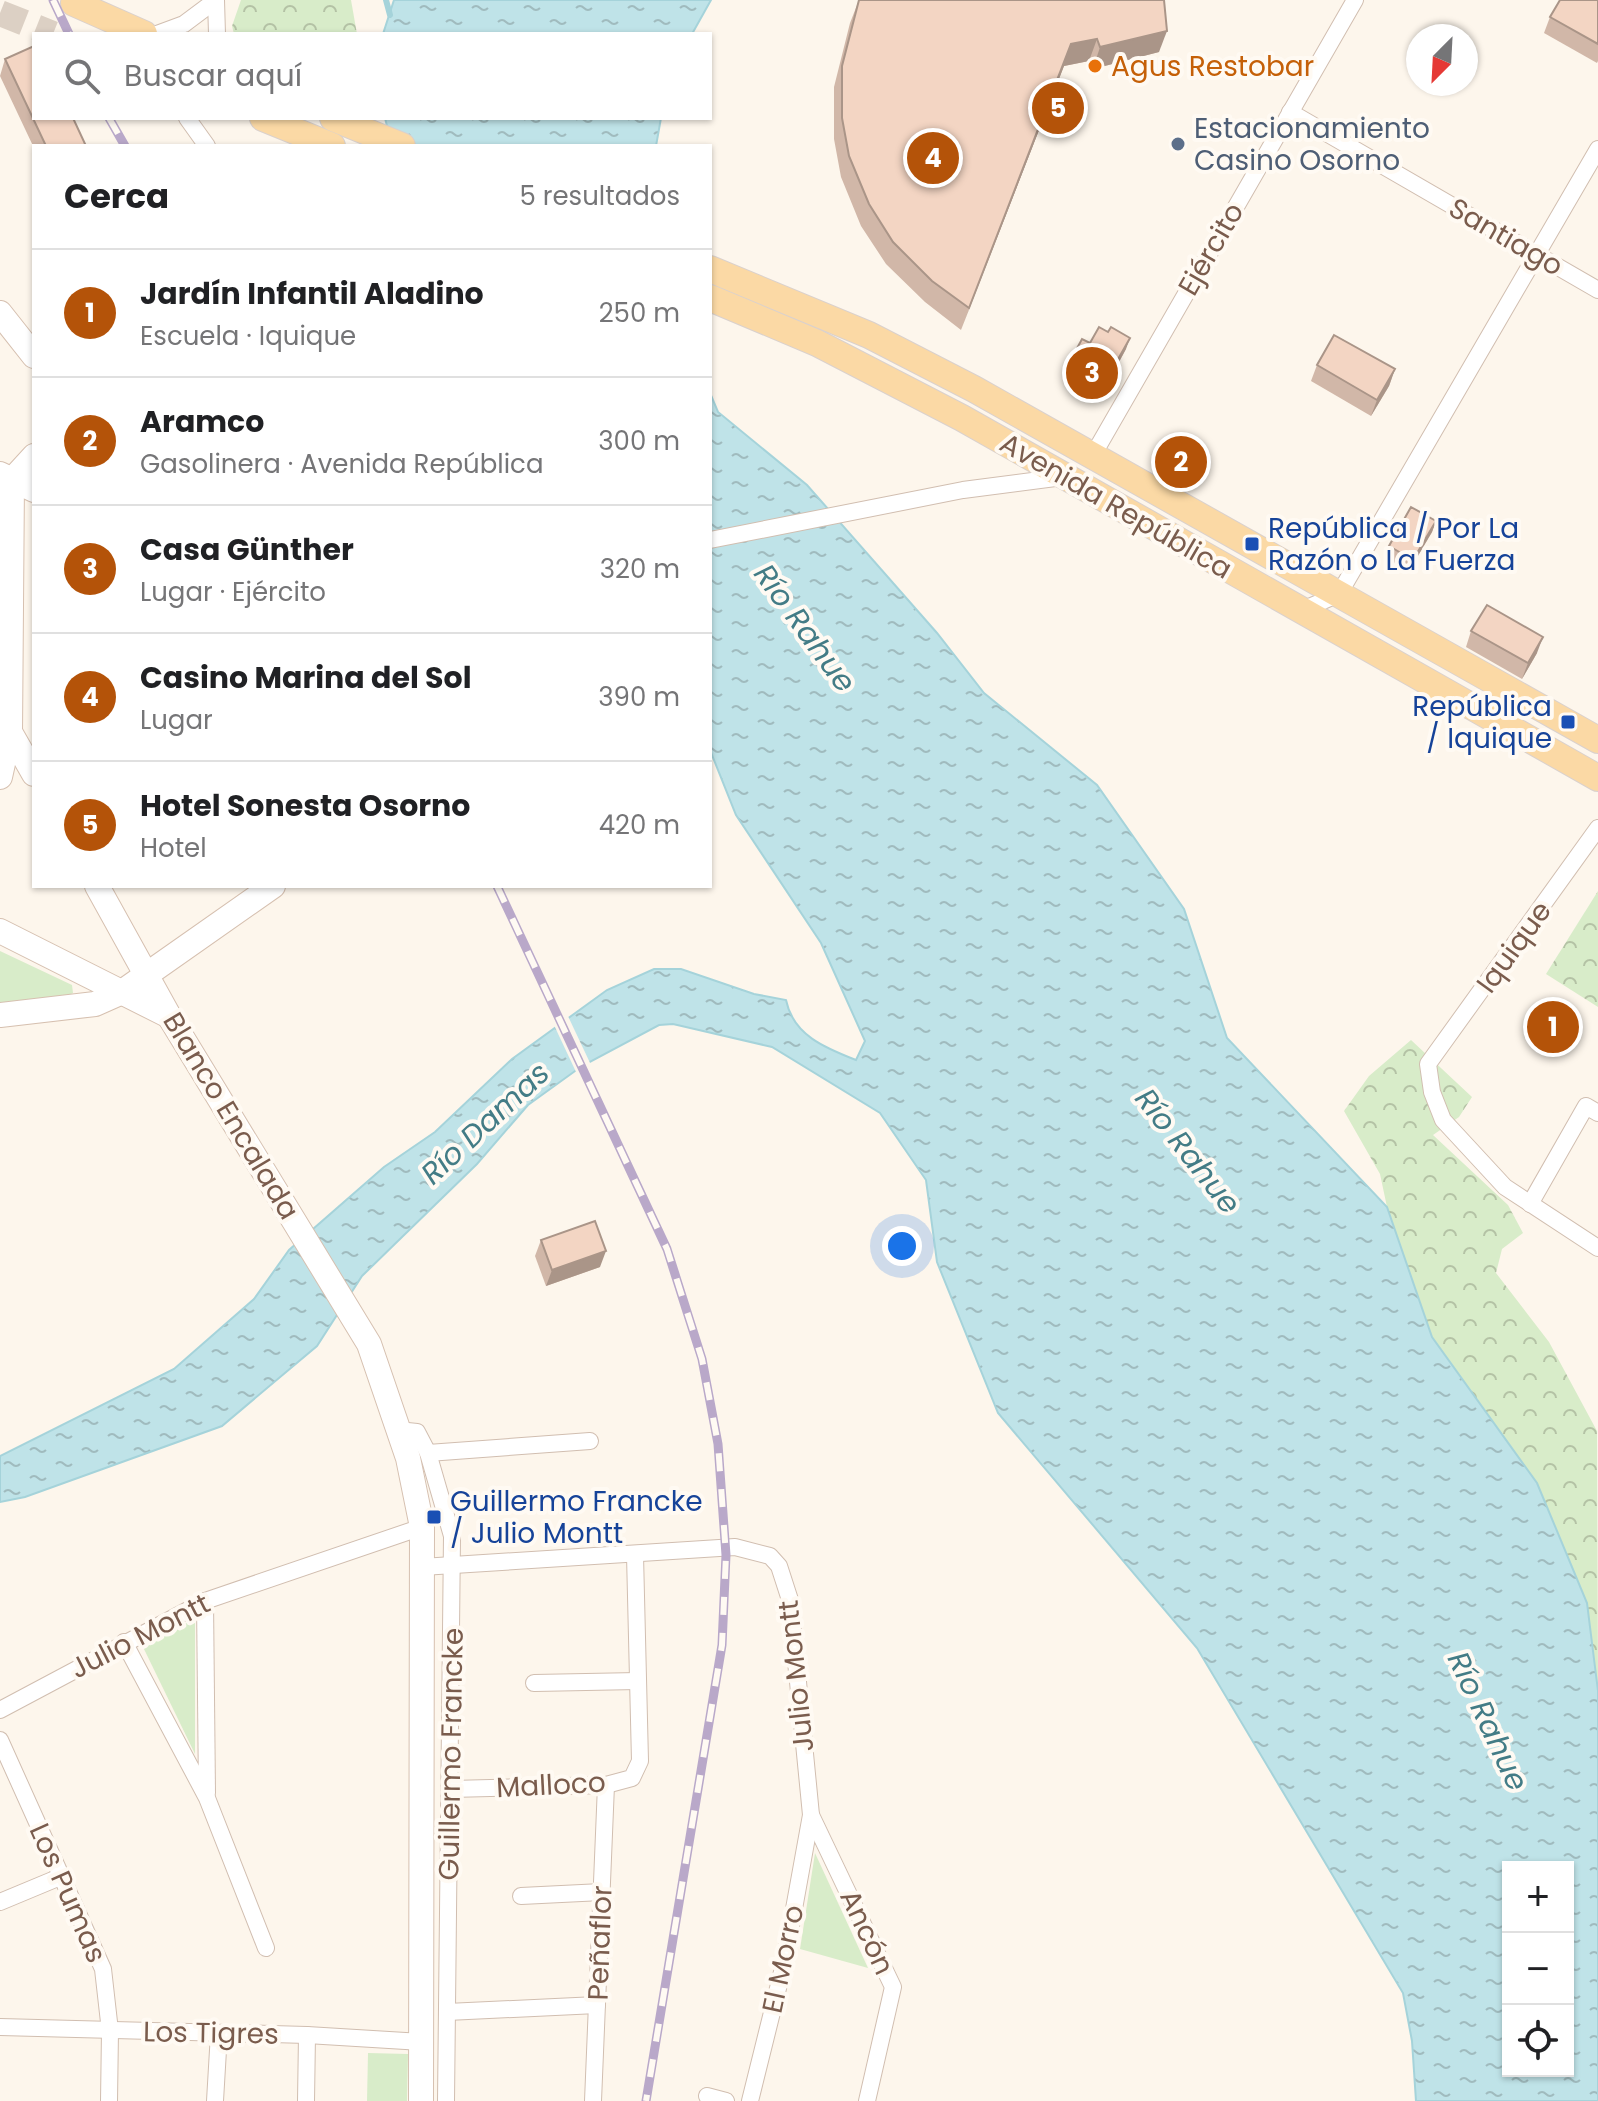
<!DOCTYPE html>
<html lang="es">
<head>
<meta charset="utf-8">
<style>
  :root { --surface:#fff; --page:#f2f2f2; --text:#202124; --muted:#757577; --line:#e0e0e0; --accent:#b45309 }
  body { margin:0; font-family:Poppins,sans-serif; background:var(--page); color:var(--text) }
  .controls { position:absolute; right:24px; bottom:24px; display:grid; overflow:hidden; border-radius:0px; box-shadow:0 2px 6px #0004 }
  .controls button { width:72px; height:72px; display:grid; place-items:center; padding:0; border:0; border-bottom:2px solid var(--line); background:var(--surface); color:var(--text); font:40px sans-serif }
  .compass { position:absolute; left:1406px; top:24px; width:72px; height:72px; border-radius:50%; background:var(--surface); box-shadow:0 2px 6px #0004; rotate:204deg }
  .you { position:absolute; left:902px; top:1246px; width:28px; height:28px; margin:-20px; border:6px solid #fff; border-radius:50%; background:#1a73e8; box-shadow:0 0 0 12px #1a73e833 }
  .badge { display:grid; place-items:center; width:52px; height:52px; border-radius:50%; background:var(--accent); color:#fff; font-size:26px; font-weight:700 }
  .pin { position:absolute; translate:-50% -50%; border:4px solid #fff; box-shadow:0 2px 8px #0006 }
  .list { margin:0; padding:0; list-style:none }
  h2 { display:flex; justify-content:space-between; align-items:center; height:104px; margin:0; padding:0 32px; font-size:34px }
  h2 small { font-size:26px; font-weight:400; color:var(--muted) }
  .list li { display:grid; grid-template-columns:52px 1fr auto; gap:24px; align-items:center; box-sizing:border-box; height:128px; padding:0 32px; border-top:2px solid var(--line) }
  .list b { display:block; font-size:30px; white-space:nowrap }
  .list p { margin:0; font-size:26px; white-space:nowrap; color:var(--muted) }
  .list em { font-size:26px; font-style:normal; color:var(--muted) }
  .icon { flex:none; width:44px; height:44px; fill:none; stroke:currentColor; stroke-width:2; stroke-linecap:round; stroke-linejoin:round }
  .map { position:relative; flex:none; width:1598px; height:2101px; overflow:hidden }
  .search { position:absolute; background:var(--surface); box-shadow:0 2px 6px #0004; left:32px; top:32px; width:680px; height:88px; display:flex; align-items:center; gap:20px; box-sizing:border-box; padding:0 28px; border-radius:0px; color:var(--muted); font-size:30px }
  .panel { position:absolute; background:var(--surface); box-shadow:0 2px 6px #0004; left:32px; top:144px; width:680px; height:744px; border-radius:0px }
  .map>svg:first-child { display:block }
  .grass { fill:#d8ecc9 }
  .forest { fill:url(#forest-crowns) }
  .water { fill:url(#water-ripples); stroke:#a5d3da; stroke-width:2; fill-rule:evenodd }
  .pier { fill:#fdf6ec }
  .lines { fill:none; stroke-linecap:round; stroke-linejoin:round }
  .stream { stroke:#a5d3da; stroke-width:6 }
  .primary-tunnel { stroke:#dcd0c4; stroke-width:26; stroke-dasharray:26 13; stroke-linecap:butt }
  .street-casing { stroke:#d1beb0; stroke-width:18 }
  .secondary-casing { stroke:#d6c0b0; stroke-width:26 }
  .primary-casing { stroke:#dad1cd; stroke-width:28 }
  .street { stroke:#fff; stroke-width:16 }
  .secondary { stroke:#fff; stroke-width:24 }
  .primary { stroke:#fbd9a5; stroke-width:26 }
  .rail-casing { stroke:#b9a8c9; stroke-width:9 }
  .rail { stroke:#fffaf3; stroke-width:6; stroke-dasharray:18; stroke-linecap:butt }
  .wall { fill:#d1b7a8 }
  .shaded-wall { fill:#aa9588 }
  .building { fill:#f3d5c3; stroke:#aa9588; stroke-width:2 }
  .food-dot { fill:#e8710a; stroke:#fffaf3; stroke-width:3 }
  .service-dot { fill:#5c6f8a; stroke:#fffaf3; stroke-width:3 }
  .transit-dot { fill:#1a4fb4; stroke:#fffaf3; stroke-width:3 }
  .labels { text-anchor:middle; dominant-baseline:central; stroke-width:8; stroke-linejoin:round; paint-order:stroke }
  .food-label { font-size:28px; fill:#c56008; stroke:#fffaf3; text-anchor:start }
  .service-label { font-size:28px; fill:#4e5e75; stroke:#fffaf3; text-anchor:start }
  .street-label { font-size:28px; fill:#7a5c4d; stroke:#fffaf3 }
  .transit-label { font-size:28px; fill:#164399; stroke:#fffaf3; text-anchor:start }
  .water-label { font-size:30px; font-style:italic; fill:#437c86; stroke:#fffaf3 }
</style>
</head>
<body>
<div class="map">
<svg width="1598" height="2101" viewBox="0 0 1598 2101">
  <defs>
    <pattern id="forest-crowns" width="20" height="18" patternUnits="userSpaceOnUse" patternTransform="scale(2)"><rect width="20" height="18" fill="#d8ecc9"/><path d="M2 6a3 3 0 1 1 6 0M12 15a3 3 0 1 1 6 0" fill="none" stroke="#b4c2a5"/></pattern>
    <pattern id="water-ripples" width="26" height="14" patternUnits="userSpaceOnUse" patternTransform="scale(2)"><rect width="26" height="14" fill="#bfe3e8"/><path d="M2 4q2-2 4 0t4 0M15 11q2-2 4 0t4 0" fill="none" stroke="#a0bbbe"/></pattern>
  </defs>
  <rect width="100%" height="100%" fill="#fdf6ec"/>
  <g class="grass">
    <path d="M 0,951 L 72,985 L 73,993 L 63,998 L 0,1004 Z"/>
    <path d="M 195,1618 L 195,1754 L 143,1647 Z"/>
    <path d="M 815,1853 L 868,1968 L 800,1949 Z"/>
    <path d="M 368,2053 L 408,2054 L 407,2101 L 367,2101 Z"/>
  </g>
  <g class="forest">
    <path d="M 241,0 L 351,0 L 357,34 L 234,34 L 232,26 Z"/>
    <path d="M 1598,891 L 1598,1007 L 1546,974 Z"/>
    <path d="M 1411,1040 L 1472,1097 L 1459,1117 L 1433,1135 L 1508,1205 L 1523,1233 L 1502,1249 L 1496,1273 L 1549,1342 L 1597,1431 L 1598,1691 L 1537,1483 L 1432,1337 L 1387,1207 L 1380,1174 L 1344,1111 L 1369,1076 Z"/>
  </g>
  <g class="water">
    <path d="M 394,0 L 711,0 L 692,34 L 383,34 Z"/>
    <path d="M 385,118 L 661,118 L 656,146 L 392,146 Z"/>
    <path d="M 710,393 L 718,412 L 807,485 L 937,633 L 984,693 L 1097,785 L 1184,909 L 1227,1038 L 1387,1207 L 1432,1337 L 1537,1483 L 1587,1603 L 1598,1691 L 1598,2101 L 1416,2101 L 1412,2041 L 1403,1993 L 1197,1648 L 998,1413 L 937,1262 L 926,1180 L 880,1113 L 772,1047 L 673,1024 L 659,1025 L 582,1066 L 528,1105 L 477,1164 L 362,1276 L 317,1346 L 222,1426 L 25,1497 L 0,1502 L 0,1456 L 174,1369 L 254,1299 L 289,1250 L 384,1167 L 435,1132 L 512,1059 L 607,990 L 654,969 L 681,969 L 754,994 L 786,1000 C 793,1035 825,1048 856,1060 L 865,1041 L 821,943 L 736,815 L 710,750 ZM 1508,1867 L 1568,1867 L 1568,2071 L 1508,2071 Z"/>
  </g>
  <path class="pier" d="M 567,1014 L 591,1065 L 577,1074 L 553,1023 Z"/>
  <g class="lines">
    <path class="stream" d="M 386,0 L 390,15"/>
    <path class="primary-tunnel" d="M 0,13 L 53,34"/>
    <defs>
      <g id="street">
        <path d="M 216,0 L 217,34"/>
        <path d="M 157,34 L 184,24 L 216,0"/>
        <path d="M 1290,112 L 1598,290"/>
        <path d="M 187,118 L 207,146"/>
        <path d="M 1092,457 L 1355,0"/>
        <path d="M 710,540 L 963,490 L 1063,477"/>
        <path d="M 1300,611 L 1339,594 L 1598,149"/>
        <path d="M 1598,828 L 1428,1064 L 1432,1092 L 1443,1120 L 1505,1187 L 1598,1248"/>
        <path d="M 1530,1204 L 1586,1106 L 1598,1113"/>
        <path d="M 398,1430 L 417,1432 L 428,1453 L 452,1536 L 446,2101"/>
        <path d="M 428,1453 L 590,1441"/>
        <path d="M 422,1567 L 735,1547 L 770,1556 L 779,1566 L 790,1600 L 811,1815 L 784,1964 L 750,2101"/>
        <path d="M 205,1601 L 207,1793"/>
        <path d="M 124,1642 L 207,1798 L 266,1948"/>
        <path d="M 534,1683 L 638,1681"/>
        <path d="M 0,1710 L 205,1601 L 422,1527"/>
        <path d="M 0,1740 L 103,1969 L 110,2031 L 109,2101"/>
        <path d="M 451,1789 L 606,1785 L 632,1778 L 640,1761 L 635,1555"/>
        <path d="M 811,1815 L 893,1987 L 867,2101"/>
        <path d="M 521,1896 L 602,1892"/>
        <path d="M 0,1902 L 60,1877"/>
        <path d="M 447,2012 L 597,2005"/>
        <path d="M 0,2027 L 307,2035 L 422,2042"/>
        <path d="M 707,2096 L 726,2101"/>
        <path d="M 215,2101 L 219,2033"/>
        <path d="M 306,2101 L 307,2035"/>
        <path d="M 593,2101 L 606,1785"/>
      </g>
      <g id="secondary">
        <path d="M 0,313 L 34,356"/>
        <path d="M 0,474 L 34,490"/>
        <path d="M 10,732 L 34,774"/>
        <path d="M 0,777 L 10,732 L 12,480 L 34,456"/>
        <path d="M 97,886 L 169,1016 L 369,1344 L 408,1458 L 422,1527 L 421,2101"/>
        <path d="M 0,931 L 169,1016"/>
        <path d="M 0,1015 L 95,1004 L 122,992 L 273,886"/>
      </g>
      <g id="primary">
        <path d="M 74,3 L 144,34"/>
        <path d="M 263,118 L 332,146"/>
        <path d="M 333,118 L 402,146"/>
        <path d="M 710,269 L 869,335 L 974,389 L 1598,740"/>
        <path d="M 710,298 L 817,343 L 962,418 L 1598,778"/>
      </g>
    </defs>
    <use href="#street" class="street-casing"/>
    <use href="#secondary" class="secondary-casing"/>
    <use href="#primary" class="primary-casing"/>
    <use href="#street" class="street"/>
    <use href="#secondary" class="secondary"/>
    <use href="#primary" class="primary"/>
    <defs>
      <g id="rail">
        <path d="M 53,0 L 69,34"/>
        <path d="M 109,118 L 125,146"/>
        <path d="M 497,886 L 667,1249 L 702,1359 L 718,1444 L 726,1555 L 722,1645 L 646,2101"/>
      </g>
    </defs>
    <use href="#rail" class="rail-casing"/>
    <use href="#rail" class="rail"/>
  </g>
  <g class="wall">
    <path d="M 859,0 L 1164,0 L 1159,52 L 1093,69 L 1089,61 L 1064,66 L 961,330 L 925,302 L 886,264 L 861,226 L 841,177 L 834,139 L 834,87 L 850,23 Z"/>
    <path d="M 1598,0 L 1598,61 L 1597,63 L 1544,33 L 1550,17 Z"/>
    <path d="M 5,59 L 86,146 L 34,146 L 34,148 L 0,76 Z"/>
    <path d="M 1090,343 L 1126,349 L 1101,395 L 1067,381 L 1074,364 L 1071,362 L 1075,352 Z"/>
    <path d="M 1317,365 L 1395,369 L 1389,386 L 1371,416 L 1311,381 Z"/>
    <path d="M 1436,521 L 1432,532 L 1409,571 L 1385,557 L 1389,546 Z"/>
    <path d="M 1471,631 L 1537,653 L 1522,679 L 1466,647 Z"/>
    <path d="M 541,1240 L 600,1267 L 546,1286 L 535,1256 Z"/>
  </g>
  <g class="shaded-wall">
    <path d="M 1167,31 L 1159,52 L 1093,69 L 1100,47 Z"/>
    <path d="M 1097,39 L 1089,61 L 1064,66 L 961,330 L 1071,44 Z"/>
    <path d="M 1130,338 L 1126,349 L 1101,395 L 1104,384 Z"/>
    <path d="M 1395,369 L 1389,386 L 1371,416 L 1377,400 Z"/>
    <path d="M 1436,521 L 1432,532 L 1409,571 L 1413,560 Z"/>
    <path d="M 1543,637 L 1537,653 L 1522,679 L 1528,663 Z"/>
    <path d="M 606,1251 L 600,1267 L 546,1286 L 552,1270 Z"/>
  </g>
  <g class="building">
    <path d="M 859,0 L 1164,0 L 1167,31 L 1100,47 L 1097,39 L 1071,44 L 969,308 L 932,281 L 893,242 L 869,204 L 849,156 L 842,118 L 842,66 Z"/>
    <path d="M 1560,0 L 1598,0 L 1598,44 L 1550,17 Z"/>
    <path d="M 34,46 L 34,118 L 73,118 L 86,146 L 46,146 L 5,59 Z"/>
    <path d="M 1099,327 L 1108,332 L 1111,327 L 1130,338 L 1104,384 L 1071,370 L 1080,354 L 1075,352 L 1082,339 L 1090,343 Z"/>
    <path d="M 1334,335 L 1395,369 L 1377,400 L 1317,365 Z"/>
    <path d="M 1411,507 L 1436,521 L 1413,560 L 1389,546 Z"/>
    <path d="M 1487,605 L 1543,637 L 1528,663 L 1471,631 Z"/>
    <path d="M 595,1221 L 606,1251 L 552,1270 L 541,1240 Z"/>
  </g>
  <circle class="food-dot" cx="1095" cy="66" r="8"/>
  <circle class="service-dot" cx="1178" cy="144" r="8"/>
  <g class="transit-dot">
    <rect x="1244" y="536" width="16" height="16" rx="4"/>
    <rect x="1560" y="714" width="16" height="16" rx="4"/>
    <rect x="426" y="1509" width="16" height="16" rx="4"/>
  </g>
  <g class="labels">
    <g class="food-label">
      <text x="1111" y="66">Agus Restobar</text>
    </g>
    <g class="service-label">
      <text x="1194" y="128">Estacionamiento<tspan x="1194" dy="32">Casino Osorno</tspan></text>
    </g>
    <g class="street-label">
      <text transform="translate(1506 237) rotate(30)">Santiago</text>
      <text transform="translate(1211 249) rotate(-60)">Ejército</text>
      <text transform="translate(1116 506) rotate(30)">Avenida República</text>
      <text transform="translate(1514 947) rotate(-54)">Iquique</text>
      <text transform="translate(231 1116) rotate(59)">Blanco Encalada</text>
      <text transform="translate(140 1636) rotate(-27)">Julio Montt</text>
      <text transform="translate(796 1676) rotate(-96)">Julio Montt</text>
      <text transform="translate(451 1754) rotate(-89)">Guillermo Francke</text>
      <text transform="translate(551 1785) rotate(-3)">Malloco</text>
      <text transform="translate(68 1893) rotate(66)">Los Pumas</text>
      <text transform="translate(867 1932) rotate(65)">Ancón</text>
      <text transform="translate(600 1943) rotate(-88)">Peñaflor</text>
      <text transform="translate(783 1959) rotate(-78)">El Morro</text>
      <text transform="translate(211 2033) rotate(1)">Los Tigres</text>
    </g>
    <g class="transit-label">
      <text x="1268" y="528">República / Por La<tspan x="1268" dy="32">Razón o La Fuerza</tspan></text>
      <text x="1552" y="706" text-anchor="end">República<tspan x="1552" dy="32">/ Iquique</tspan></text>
      <text x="450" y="1501">Guillermo Francke<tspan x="450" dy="32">/ Julio Montt</tspan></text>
    </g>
    <g class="water-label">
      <text transform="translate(805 628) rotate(54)">Río Rahue</text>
      <text transform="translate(485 1123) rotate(-43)">Río Damas</text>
      <text transform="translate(1188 1151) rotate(52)">Río Rahue</text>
      <text transform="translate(1488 1721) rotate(65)">Río Rahue</text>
    </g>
  </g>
</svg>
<div class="controls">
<button>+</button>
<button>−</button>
<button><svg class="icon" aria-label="locate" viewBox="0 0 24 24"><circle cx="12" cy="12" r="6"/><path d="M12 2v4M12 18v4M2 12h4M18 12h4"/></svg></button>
</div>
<svg class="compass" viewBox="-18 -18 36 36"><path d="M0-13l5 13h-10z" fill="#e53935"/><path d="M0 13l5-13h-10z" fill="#757577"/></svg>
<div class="you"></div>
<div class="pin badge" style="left:1553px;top:1027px">1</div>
<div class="pin badge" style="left:1181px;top:462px">2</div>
<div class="pin badge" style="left:1092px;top:373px">3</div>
<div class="pin badge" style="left:933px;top:158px">4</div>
<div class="pin badge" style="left:1058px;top:108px">5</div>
<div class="search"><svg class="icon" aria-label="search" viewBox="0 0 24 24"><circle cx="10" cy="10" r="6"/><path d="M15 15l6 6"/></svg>Buscar aquí</div>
<section class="panel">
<h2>Cerca<small>5 resultados</small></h2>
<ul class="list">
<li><span class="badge">1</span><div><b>Jardín Infantil Aladino</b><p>Escuela · Iquique</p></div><em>250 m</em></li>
<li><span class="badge">2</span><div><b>Aramco</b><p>Gasolinera · Avenida República</p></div><em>300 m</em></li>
<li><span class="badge">3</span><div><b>Casa Günther</b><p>Lugar · Ejército</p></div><em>320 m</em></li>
<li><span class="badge">4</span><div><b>Casino Marina del Sol</b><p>Lugar</p></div><em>390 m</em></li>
<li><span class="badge">5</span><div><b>Hotel Sonesta Osorno</b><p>Hotel</p></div><em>420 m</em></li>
</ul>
</section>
</div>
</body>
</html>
